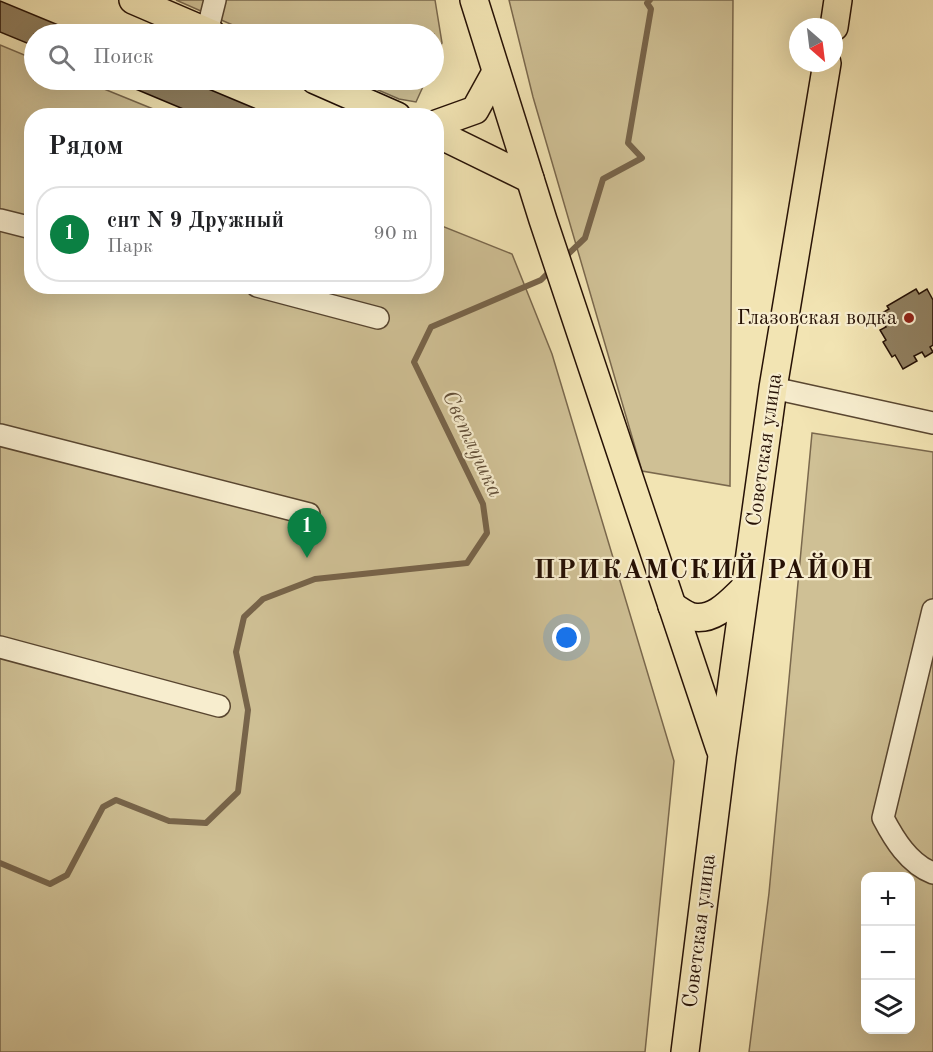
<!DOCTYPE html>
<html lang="ru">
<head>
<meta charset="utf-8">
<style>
  :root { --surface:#fff; --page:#f6f6f6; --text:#202124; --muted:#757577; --line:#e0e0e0; --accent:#0b8043 }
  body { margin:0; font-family:"Old Standard TT",serif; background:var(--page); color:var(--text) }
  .controls { position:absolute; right:18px; bottom:18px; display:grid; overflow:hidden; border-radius:12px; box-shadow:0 6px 24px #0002 }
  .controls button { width:54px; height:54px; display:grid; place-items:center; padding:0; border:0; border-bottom:2px solid var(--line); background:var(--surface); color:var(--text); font:30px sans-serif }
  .compass { position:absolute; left:789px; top:18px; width:54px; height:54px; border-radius:50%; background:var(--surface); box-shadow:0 6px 24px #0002; rotate:152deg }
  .you { position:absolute; left:567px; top:638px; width:21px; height:21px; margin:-15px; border:4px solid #fff; border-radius:50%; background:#1a73e8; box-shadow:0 0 0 9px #1a73e833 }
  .badge { display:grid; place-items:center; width:39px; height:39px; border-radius:50%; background:var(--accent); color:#fff; font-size:20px; font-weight:700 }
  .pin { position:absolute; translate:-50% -50px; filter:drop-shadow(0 2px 3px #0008) }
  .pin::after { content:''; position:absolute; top:32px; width:21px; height:18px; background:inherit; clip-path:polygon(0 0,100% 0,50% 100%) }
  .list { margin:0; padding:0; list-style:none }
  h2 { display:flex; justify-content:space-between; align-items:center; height:78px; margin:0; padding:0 24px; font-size:26px }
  h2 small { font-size:20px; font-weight:400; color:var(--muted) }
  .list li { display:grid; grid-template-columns:39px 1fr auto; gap:18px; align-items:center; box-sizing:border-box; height:96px; margin:0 12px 12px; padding:0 12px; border:2px solid var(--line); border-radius:24px }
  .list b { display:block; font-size:22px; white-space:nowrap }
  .list p { margin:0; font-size:20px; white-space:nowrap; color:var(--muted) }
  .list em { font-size:20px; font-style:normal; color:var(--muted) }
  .icon { flex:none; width:33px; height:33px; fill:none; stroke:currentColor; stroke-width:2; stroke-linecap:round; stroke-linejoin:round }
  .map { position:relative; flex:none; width:933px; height:1052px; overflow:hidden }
  .search { position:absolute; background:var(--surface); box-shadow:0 6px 24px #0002; left:24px; top:24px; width:420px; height:66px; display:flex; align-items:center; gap:15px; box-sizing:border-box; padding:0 21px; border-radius:33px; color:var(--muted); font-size:22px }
  .panel { position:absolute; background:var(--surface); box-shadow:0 6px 24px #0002; left:24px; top:108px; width:420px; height:186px; border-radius:24px }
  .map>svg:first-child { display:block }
  .green { fill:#cfc095; stroke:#7a684d; stroke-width:1.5; fill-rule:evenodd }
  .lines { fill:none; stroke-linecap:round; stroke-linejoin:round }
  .stream { stroke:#77644a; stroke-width:6 }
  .building { fill:#907f5f; stroke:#261105; stroke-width:1.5 }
  .minor-casing { stroke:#594630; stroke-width:24 }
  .major-casing { stroke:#261105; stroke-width:30 }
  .minor { stroke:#f7edce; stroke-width:21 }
  .major { stroke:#f2e4b3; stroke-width:27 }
  .poi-dot { fill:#8f2418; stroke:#f7edce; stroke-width:2 }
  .labels { text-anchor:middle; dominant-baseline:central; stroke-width:4.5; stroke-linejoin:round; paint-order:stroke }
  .poi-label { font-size:21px; fill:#261105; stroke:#f7edce; text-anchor:end }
  .street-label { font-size:21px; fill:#261105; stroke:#f7edce }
  .water-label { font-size:22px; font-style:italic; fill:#635039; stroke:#f7edce }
  .district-label { font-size:27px; font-weight:bold; letter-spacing:1.5px; fill:#261105; stroke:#f7edce }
</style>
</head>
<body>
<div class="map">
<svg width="933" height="1052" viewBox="0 0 933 1052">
  <rect width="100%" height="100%" fill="#f2e4b3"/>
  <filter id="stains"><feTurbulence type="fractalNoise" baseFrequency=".00333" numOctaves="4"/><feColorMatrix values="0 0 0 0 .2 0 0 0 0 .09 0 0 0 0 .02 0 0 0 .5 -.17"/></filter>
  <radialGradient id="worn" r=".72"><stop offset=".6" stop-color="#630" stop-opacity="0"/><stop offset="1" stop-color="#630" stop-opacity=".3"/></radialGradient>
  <g class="green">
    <path d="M 176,0 L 435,0 L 442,43 L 434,62 L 434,34 L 253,34 Z"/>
    <path d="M 509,0 L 733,0 L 730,486 L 642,471 L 533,97 Z"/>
    <path d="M 0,45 L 34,59 L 34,80 L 82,80 L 168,115 L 32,116 L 32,286 L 436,286 L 437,224 L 512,254 L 552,354 L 674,761 L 645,1052 L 0,1052 Z"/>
    <path d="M 355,80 L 426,80 L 416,102 L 399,99 Z"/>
    <path d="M 812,433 L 933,452 L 933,1052 L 749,1052 L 769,893 ZM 866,876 L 910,876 L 910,1030 L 866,1030 Z"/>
  </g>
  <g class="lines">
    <g class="stream">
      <path d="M 563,259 L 585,238 L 603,179 L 642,158 L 628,143 L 651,9 L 647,3 L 650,0"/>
      <path d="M 0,863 L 50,884 L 67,875 L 103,807 L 116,800 L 169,821 L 206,823 L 238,792 L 248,710 L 236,652 L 244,617 L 263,599 L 315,579 L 467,563 L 487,533 L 483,504 L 414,362 L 431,327 L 541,280 L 551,270"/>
    </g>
  </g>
  <g class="building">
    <path d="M 0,1 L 80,34 L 34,34 L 34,46 L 0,32 Z"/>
    <path d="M 114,80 L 187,80 L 273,116 L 200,116 Z"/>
    <path d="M 916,289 L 919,294 L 927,289 L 933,300 L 933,345 L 930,347 L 933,352 L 925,357 L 922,352 L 914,356 L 917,361 L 903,369 L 895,355 L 892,357 L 883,342 L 886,340 L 880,330 L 886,327 L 879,315 L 889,309 L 887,306 Z"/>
  </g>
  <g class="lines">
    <defs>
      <g id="minor">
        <path d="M 207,32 L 215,0"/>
        <path d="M 0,220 L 32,228"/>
        <path d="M 257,286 L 378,318"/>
        <path d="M 773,388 L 933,423"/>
        <path d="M 0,435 L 309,514"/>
        <path d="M 933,610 L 883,818 C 894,839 909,864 933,873"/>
        <path d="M 0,647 L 219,706"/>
      </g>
      <g id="major">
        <path d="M 133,0 L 212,34"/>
        <path d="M 474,0 L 543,220 L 720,749"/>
        <path d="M 834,27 L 838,0"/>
        <path d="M 315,80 L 397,116"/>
        <path d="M 436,124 L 475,110 L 496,72"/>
        <path d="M 436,133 L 530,179"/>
        <path d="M 672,606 C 678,609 686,616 693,617 C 715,621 731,601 745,588"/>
        <path d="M 685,1052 L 722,756 L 773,388 L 827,63"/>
      </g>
    </defs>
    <use href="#minor" class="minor-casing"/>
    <use href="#major" class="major-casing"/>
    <use href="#minor" class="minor"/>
    <use href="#major" class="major"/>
  </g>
  <circle class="poi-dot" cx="909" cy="318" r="6"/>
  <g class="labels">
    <g class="poi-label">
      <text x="897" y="318">Глазовская водка</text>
    </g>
    <g class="street-label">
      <text transform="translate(765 450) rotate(-82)">Советская улица</text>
      <text transform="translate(700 931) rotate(-83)">Советская улица</text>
    </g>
    <g class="water-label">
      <text transform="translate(472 444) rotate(65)">Светлушка</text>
    </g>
    <g class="district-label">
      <text x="704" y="570">ПРИКАМСКИЙ РАЙОН</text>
    </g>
  </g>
  <rect width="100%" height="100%" filter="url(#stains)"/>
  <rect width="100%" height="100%" fill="url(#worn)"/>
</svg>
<div class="controls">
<button>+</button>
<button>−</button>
<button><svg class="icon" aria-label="layers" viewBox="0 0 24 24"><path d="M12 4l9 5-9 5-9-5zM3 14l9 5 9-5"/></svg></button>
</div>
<svg class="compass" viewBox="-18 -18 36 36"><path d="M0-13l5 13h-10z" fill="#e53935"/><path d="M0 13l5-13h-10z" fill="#757577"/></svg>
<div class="you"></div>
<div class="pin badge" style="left:307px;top:558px">1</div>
<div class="search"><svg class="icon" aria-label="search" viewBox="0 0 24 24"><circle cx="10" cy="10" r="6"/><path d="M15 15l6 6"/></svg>Поиск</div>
<section class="panel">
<h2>Рядом<small></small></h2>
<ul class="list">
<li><span class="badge">1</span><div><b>снт N 9 Дружный</b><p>Парк</p></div><em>90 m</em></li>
</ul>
</section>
</div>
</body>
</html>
